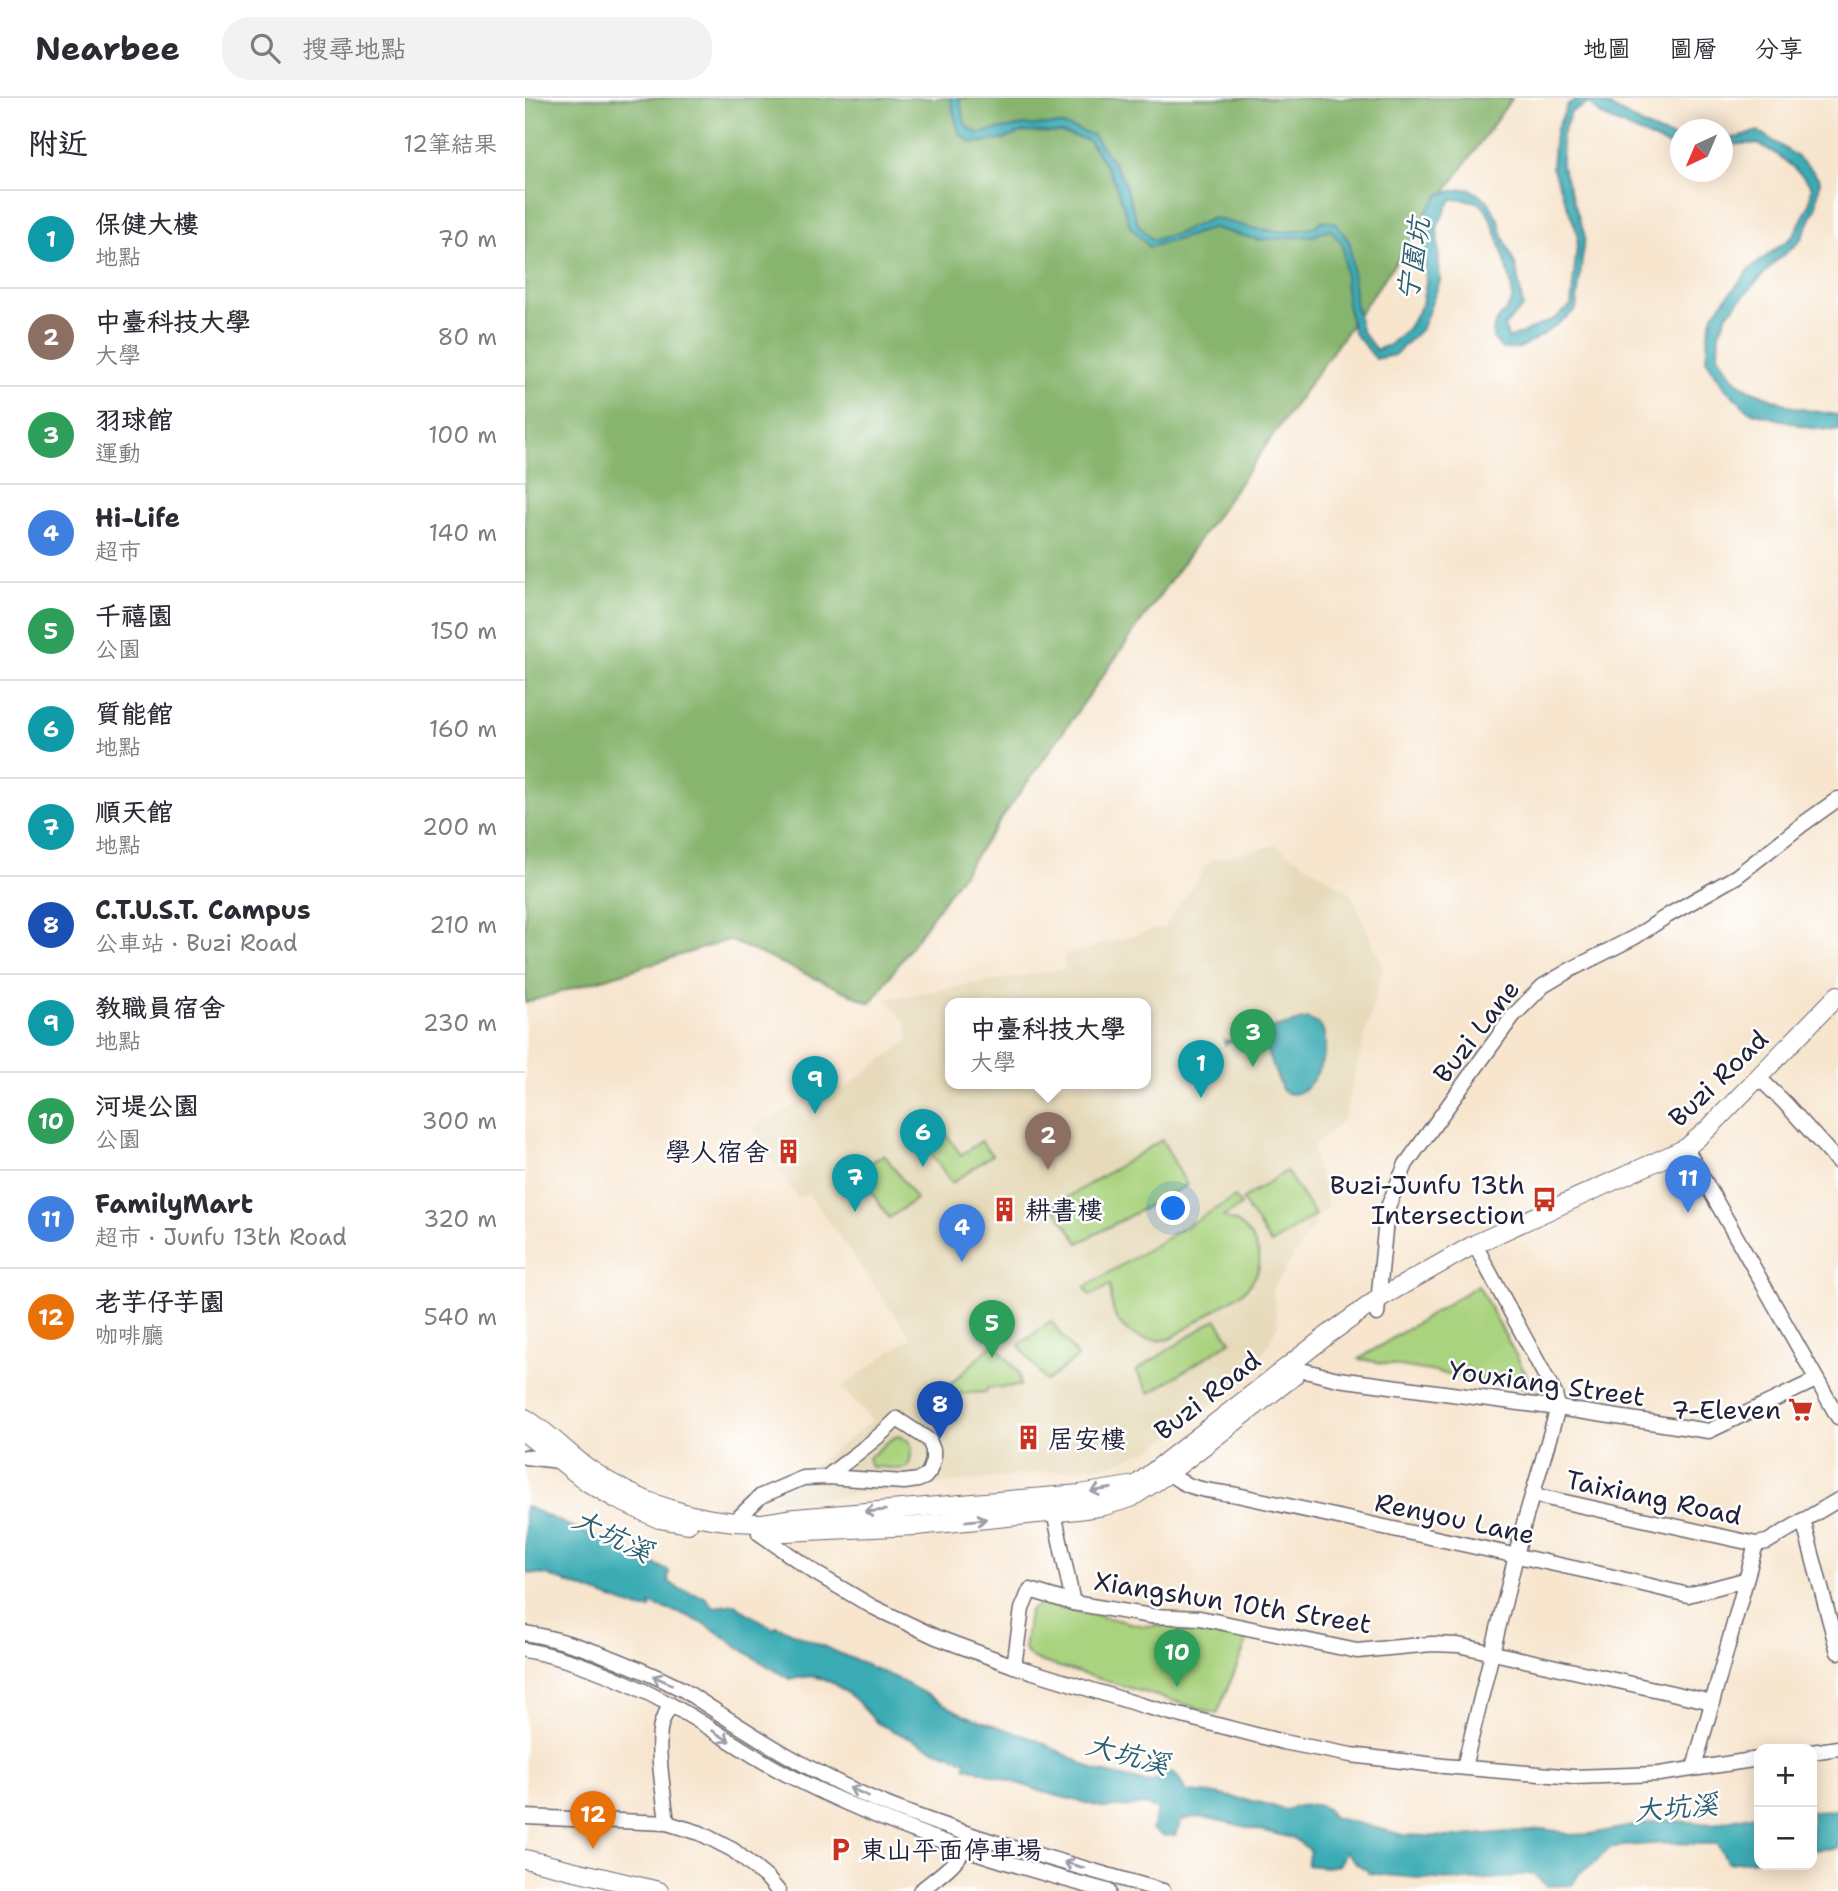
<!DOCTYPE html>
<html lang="zh-TW">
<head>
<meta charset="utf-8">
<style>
  :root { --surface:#fff; --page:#f2f2f3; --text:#2b2b33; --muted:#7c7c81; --line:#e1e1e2; --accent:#b45309 }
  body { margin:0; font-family:"Shantell Sans","LXGW WenKai TC",sans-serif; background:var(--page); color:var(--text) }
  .controls { position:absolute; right:21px; bottom:21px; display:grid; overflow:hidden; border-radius:14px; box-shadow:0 4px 18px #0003 }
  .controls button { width:63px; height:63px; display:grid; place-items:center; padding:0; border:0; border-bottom:2px solid var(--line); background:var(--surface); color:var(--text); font:35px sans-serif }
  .compass { position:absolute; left:1145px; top:21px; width:63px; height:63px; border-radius:50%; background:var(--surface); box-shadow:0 4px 18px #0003; rotate:224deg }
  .you { position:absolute; left:649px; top:1111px; width:24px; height:24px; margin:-18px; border:5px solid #fff; border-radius:50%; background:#1a73e8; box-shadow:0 0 0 10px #1a73e833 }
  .badge { display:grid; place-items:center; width:46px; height:46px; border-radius:50%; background:var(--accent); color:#fff; font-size:23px; font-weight:700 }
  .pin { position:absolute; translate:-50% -58px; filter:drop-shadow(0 2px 4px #0008) }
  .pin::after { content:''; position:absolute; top:37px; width:24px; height:21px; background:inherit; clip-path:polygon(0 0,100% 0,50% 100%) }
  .popup { position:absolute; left:420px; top:900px; width:206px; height:91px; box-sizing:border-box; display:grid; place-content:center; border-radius:14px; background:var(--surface); filter:drop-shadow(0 2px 5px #0005); font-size:23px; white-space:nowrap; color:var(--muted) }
  .popup b { font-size:26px; color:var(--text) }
  .popup::after { content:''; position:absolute; left:50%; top:100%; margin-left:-14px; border:14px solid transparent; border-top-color:var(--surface) }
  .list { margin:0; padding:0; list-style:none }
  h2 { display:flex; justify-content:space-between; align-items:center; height:91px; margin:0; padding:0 28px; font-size:30px }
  h2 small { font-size:23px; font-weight:400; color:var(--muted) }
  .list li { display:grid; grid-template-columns:46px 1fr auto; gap:21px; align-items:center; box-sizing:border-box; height:98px; padding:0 28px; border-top:2px solid var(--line) }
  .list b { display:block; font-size:26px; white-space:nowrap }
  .list p { margin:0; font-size:23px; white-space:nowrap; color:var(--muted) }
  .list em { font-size:23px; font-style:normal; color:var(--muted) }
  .icon { flex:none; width:38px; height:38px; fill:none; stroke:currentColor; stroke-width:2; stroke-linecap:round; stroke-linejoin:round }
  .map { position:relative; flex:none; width:1313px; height:1793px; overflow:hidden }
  header { display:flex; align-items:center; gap:42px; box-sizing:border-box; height:98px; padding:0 35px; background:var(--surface); border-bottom:2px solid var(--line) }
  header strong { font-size:33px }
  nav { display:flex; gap:38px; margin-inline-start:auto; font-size:24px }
  .search { width:490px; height:63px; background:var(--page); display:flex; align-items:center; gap:18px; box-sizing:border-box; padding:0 24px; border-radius:28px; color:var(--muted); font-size:26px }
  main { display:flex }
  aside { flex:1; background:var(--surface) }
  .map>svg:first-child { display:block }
  .built { fill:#e6daba; fill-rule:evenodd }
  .green { fill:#aad37f; stroke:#667a5d; stroke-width:2 }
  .forest { fill:#87b56e; stroke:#546c54; stroke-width:2 }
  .water { fill:#3aabb4; stroke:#2e6678; stroke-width:2 }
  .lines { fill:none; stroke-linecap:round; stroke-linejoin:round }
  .minor-casing { stroke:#6d666e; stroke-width:17 }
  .major-casing { stroke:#6d666e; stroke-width:20 }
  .minor { stroke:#fff; stroke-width:14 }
  .major { stroke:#fff; stroke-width:18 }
  .oneway { stroke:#9c9ca7 }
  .labels { text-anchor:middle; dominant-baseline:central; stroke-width:5; stroke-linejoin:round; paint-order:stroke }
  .street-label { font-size:26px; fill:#22223b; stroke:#fff }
  .poi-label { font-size:26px; fill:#22223b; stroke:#fff; text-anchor:end }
  .water-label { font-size:28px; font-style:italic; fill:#2d6071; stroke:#fff }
</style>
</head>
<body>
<header>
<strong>Nearbee</strong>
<div class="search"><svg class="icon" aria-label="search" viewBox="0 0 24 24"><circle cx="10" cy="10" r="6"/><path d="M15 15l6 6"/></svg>搜尋地點</div>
<nav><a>地圖</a><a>圖層</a><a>分享</a></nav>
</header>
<main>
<aside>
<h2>附近<small>12筆結果</small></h2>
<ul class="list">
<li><span class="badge" style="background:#0f9aa8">1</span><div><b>保健大樓</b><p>地點</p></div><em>70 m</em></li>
<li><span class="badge" style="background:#8d6e63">2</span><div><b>中臺科技大學</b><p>大學</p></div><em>80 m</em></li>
<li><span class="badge" style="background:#2e9e5b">3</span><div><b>羽球館</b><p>運動</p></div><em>100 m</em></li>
<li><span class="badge" style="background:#3f7fe0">4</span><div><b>Hi-Life</b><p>超市</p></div><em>140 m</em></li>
<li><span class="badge" style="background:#2e9e5b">5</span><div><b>千禧園</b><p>公園</p></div><em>150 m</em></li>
<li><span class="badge" style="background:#0f9aa8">6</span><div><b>質能館</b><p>地點</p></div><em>160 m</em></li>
<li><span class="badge" style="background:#0f9aa8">7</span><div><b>順天館</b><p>地點</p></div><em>200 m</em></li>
<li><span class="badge" style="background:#1a4fb4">8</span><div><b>C.T.U.S.T. Campus</b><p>公車站 · Buzi Road</p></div><em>210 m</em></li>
<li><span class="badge" style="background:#0f9aa8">9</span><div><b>教職員宿舍</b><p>地點</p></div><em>230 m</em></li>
<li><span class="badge" style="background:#2e9e5b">10</span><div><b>河堤公園</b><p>公園</p></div><em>300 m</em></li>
<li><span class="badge" style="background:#3f7fe0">11</span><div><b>FamilyMart</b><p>超市 · Junfu 13th Road</p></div><em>320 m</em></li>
<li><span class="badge" style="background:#e8710a">12</span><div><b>老芋仔芋園</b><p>咖啡廳</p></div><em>540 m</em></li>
</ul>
</aside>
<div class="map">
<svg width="1313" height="1793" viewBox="0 0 1313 1793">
  <rect width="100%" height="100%" fill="#fff"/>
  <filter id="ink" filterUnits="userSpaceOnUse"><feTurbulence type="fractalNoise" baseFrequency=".0143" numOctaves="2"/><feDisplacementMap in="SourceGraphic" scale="14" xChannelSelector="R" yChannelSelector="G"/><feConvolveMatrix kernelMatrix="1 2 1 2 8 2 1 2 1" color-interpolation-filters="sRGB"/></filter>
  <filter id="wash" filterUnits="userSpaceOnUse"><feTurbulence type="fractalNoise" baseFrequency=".00686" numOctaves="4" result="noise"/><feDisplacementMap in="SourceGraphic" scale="28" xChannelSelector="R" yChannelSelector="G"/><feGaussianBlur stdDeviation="1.57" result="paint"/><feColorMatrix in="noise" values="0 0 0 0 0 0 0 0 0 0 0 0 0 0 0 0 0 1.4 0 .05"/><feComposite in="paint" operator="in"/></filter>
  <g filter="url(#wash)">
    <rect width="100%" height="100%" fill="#f7e5ce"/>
    <path class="built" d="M 751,747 L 826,795 L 858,869 L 818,1022 L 787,1049 L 802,1107 L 747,1192 L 753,1227 L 736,1261 L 738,1267 L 659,1330 L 624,1352 L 588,1366 L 280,1402 L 242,1401 L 348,1323 L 316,1290 L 386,1239 L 283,1095 L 273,1101 L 227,1031 L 306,986 L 320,990 L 384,942 L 381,925 L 361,901 L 539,871 L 540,857 L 639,829 L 686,762 ZM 425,906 L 621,906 L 621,986 L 425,986 Z"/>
    <g class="green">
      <path d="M 410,1020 L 436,1057 L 456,1043 L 467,1057 L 427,1085 L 390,1034 Z"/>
      <path d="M 637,1042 L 662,1087 L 554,1145 L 528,1108 Z"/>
      <path d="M 359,1056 L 391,1101 L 364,1120 L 333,1074 Z"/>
      <path d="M 761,1073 L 790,1117 L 746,1146 L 717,1102 Z"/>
      <path d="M 710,1099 L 716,1108 L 698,1119 C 703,1122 710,1123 714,1126 C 719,1129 723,1134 726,1139 C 740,1161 736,1176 718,1194 L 645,1241 C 623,1245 598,1239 589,1215 C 586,1206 586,1196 585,1187 L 565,1198 L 560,1189 Z"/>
      <path d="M 953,1187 L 1009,1291 L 834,1261 Z"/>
      <path d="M 691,1221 L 706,1243 L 625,1295 L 611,1273 Z"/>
      <path d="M 526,1223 L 553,1259 L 521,1283 L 494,1247 Z"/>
      <path d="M 469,1245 L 494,1275 L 495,1288 L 462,1290 L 461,1294 L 414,1297 Z"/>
      <path d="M 373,1338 L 382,1342 L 387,1348 L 385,1363 L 382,1370 C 370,1373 359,1367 346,1369 L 343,1360 C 354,1353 360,1343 373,1338 Z"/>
      <path d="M 516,1505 L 619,1528 L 663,1527 L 723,1541 L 692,1616 L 508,1561 L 499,1552 L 504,1513 Z"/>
    </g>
    <path class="forest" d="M 0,0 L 987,0 L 346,905 L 204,842 L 0,905 Z"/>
    <g class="water">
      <path d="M 425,0 L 434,0 L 441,28 L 453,35 L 500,27 L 538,27 L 568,37 L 583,57 L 598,81 L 613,126 L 627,142 L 651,136 L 688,120 L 732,131 L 763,134 L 787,130 L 798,122 L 811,125 L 825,145 L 830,204 L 836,232 L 851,252 L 864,247 L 882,231 L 897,207 L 901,184 L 899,153 L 901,114 L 915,96 L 937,91 L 945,91 L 963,103 L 975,125 L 975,130 L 991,169 L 998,209 L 979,228 L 984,241 L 1029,221 L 1046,208 L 1053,136 L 1027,69 L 1030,35 L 1043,6 C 1048,4 1053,1 1059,0 C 1084,0 1123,38 1155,40 L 1155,48 L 1142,47 L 1077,18 L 1064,5 L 1046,14 L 1037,37 L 1037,68 L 1060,138 L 1051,212 L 1019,236 L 995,250 L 977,251 L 968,240 C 968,236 968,233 969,229 C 972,219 985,212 987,202 C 990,188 968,119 958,108 C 949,100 936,102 926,101 L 912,129 L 915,183 L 897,230 L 869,257 L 851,261 L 829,235 L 822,207 L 818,148 L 805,131 L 789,138 L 733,142 L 688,130 L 648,143 L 624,149 L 605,128 L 590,85 L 576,60 L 563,42 L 537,35 L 498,34 L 477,42 L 447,45 L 434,35 Z"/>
      <path d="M 1233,33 L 1270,57 L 1286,71 L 1295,82 L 1291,110 L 1275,143 L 1250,164 L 1202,216 L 1194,235 L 1193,257 L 1209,281 L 1225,292 L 1270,310 L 1313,317 L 1313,333 L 1285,330 L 1224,313 L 1201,291 L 1181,262 L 1183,235 L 1188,216 L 1226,170 L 1268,138 L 1284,108 L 1287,89 C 1278,76 1246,49 1231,46 C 1220,45 1208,47 1198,48 L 1198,41 L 1214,39 Z"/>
      <path d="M 782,921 C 784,922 792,925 793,926 C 814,943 784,1011 758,993 L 735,937 L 731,936 L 702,945 L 700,947 L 699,942 L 702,943 Z"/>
      <path d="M 0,1408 L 134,1468 L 144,1474 L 143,1483 L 154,1491 L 180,1499 L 189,1509 L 210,1506 C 222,1517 236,1522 249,1531 L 252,1528 L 371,1580 L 439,1617 L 512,1642 L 572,1673 L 624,1685 L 647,1674 L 655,1682 L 661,1694 L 691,1696 L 737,1705 L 761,1712 L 773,1708 L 792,1707 L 802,1711 L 807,1719 L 879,1737 L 927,1739 L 1018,1731 L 1032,1733 L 1044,1737 L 1064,1736 L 1140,1722 L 1188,1726 L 1234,1716 L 1234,1747 L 1232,1748 L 1231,1762 L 1203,1765 L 1192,1746 L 1139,1745 L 1086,1749 L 1066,1768 L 1055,1774 L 1047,1787 L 1022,1788 L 1007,1775 C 953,1787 897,1781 843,1775 L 842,1772 L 832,1766 L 820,1753 L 814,1767 L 801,1769 L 782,1767 L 785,1752 L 768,1740 L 688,1721 L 671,1719 L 656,1722 L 650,1737 L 639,1738 L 627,1731 L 633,1712 L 620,1707 L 580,1710 L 525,1696 L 440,1668 L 440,1662 L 401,1648 L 352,1625 L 330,1601 L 310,1586 L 289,1578 L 265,1581 L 231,1561 L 185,1529 L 163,1518 L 125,1506 L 126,1511 L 114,1511 L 21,1477 L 0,1475 Z"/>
      <path d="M 1313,1712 L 1313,1750 L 1287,1752 L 1287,1713 Z"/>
    </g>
  </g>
  <g filter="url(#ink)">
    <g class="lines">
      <defs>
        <g id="minor">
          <path d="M 1233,979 L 1260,1005 L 1313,1064"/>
          <path d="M 1161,1050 L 1313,1319"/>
          <path d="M 852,1216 L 862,1111 L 881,1066 L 988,918 L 1018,888 L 1045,872 L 1110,839 L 1142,818 L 1212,778 L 1278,726 L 1313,701"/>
          <path d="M 776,1272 L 813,1281 L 1033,1310 L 1184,1333 L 1291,1282"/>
          <path d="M 0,1359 L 34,1363"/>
          <path d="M 639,1369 C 658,1393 684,1392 712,1397 L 1080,1477 L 1163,1497 L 1219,1482"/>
          <path d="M 1008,1397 L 1231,1446 L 1242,1444 L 1313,1402"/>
          <path d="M 529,1414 L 548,1505"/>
          <path d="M 1278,1422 L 1313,1554"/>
          <path d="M 210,1423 L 236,1398 L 278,1380 L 302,1379 L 379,1384 L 393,1382 L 400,1379 L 404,1374 L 408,1363 L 408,1352 L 404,1342 L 372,1321 C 351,1343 326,1359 302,1379"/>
          <path d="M 235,1433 L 234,1435 L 292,1476 L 348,1509 L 411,1539 L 489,1568 L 619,1608 L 758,1644 L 826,1657 L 919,1668 L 1049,1679 L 1134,1676 L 1234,1661"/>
          <path d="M 0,1535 C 54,1544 108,1567 157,1591 C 224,1635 290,1678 365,1708 C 454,1743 547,1766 638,1793"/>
          <path d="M 0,1552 C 49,1561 100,1582 144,1606 C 185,1628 222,1656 263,1677 C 365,1730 473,1764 583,1793"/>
          <path d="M 489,1568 L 497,1511 L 505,1492 L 548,1505 L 626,1518 L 675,1520 L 832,1553 L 907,1546 L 933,1547 L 1187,1604"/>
          <path d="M 1287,1654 L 1313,1650"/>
          <path d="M 939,1669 L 999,1425 L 1033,1310 L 1030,1296 L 960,1166 L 950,1146"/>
          <path d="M 1169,1670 L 1231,1446"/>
          <path d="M 0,1719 L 142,1725 L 175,1735 L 208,1752 L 243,1781 L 253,1793"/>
          <path d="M 142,1725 C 139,1697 132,1659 135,1632 C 136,1622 141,1615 146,1607"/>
          <path d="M 395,1793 C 412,1779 434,1765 443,1744"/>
        </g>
        <g id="major">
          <path d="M 0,1320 C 23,1334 41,1354 63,1370 C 112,1405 173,1425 233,1425 C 245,1425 258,1421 270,1420 L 555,1396 L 611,1387 L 804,1236 L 853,1201 L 950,1146 L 1161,1050 L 1183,1031 L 1313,897"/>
          <path d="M 0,1335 L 62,1384 L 93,1402 L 134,1421 L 163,1426"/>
          <path d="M 239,1435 L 391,1428 L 553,1412 L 579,1408 L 606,1400 L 644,1375 L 769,1278"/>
          <path d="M 0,1761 L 134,1793"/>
        </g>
      </defs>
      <use href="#minor" class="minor-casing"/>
      <use href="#major" class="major-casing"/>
      <use href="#minor" class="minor"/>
      <use href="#major" class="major"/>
    </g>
    <defs><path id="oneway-shaft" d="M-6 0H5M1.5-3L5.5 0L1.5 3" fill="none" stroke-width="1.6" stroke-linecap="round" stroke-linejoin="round" transform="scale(1.75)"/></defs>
    <g class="oneway">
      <use href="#oneway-shaft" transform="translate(576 1392) rotate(171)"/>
      <use href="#oneway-shaft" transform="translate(350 1413) rotate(175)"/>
      <use href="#oneway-shaft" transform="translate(451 1422) rotate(-6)"/>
      <use href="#oneway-shaft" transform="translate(137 1582) rotate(-156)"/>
      <use href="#oneway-shaft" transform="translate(196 1638) rotate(32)"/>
      <use href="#oneway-shaft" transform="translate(334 1694) rotate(-156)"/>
      <use href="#oneway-shaft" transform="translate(549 1767) rotate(-164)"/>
    </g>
  </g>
  <defs>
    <symbol id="building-bare" viewBox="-9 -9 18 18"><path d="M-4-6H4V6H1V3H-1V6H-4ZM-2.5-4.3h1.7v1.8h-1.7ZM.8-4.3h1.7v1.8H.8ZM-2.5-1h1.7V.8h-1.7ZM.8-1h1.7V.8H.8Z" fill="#c8321e" stroke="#fff" stroke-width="2.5" paint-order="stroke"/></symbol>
    <symbol id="bus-bare" viewBox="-9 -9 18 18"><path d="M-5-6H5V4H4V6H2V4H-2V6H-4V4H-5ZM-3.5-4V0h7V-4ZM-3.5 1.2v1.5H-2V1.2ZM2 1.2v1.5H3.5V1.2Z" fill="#c8321e" stroke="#fff" stroke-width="2.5" paint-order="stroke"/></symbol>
    <symbol id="supermarket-bare" viewBox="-9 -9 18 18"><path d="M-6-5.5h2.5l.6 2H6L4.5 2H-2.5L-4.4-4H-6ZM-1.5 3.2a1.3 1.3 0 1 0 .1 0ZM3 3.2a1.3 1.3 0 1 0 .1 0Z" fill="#c8321e" stroke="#fff" stroke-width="2.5" paint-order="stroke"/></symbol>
    <symbol id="parking-bare" viewBox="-9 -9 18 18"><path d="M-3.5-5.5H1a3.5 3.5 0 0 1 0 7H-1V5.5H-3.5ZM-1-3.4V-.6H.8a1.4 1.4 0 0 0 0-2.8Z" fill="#c8321e" stroke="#fff" stroke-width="2.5" paint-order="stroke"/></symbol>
  </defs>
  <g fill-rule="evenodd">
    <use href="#building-bare" x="246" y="1036" width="35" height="35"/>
    <use href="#bus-bare" x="1002" y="1084" width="35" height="35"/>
    <use href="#building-bare" x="462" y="1094" width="35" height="35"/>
    <use href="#supermarket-bare" x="1258" y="1294" width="35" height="35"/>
    <use href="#building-bare" x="486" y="1322" width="35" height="35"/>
    <use href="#parking-bare" x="298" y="1734" width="35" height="35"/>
  </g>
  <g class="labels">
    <g class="street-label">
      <text transform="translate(951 933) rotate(-52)">Buzi Lane</text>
      <text transform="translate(1193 980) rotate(-44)">Buzi Road</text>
      <text transform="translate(1022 1285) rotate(8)">Youxiang Street</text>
      <text transform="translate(682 1297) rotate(-38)">Buzi Road</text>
      <text transform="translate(1129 1399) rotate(12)">Taixiang Road</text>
      <text transform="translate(930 1420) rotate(12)">Renyou Lane</text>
      <text transform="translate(708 1504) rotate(9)">Xiangshun 10th Street</text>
    </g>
    <g class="poi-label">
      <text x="244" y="1053">學人宿舍</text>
      <text x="1000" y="1086">Buzi-Junfu 13th<tspan x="1000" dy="30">Intersection</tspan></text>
      <text x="500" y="1111" text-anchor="start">耕書樓</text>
      <text x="1256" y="1311">7-Eleven</text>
      <text x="523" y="1340" text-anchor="start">居安樓</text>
      <text x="335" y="1751" text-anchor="start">東山平面停車場</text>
    </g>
    <g class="water-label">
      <text transform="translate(888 161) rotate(-81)">宁園坑</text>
      <text transform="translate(88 1437) rotate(26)">大坑溪</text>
      <text transform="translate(603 1656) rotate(15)">大坑溪</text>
      <text transform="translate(1151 1709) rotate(-5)">大坑溪</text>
    </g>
  </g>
</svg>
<div class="controls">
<button>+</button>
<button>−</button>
</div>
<svg class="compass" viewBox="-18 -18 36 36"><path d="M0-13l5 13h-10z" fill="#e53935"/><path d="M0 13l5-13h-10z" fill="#7c7c81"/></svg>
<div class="you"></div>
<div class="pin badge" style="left:676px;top:1000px;background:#0f9aa8">1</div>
<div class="pin badge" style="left:523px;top:1072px;background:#8d6e63">2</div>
<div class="popup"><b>中臺科技大學</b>大學</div>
<div class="pin badge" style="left:728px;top:969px;background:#2e9e5b">3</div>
<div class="pin badge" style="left:437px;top:1164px;background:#3f7fe0">4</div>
<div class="pin badge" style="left:467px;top:1260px;background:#2e9e5b">5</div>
<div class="pin badge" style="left:398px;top:1069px;background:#0f9aa8">6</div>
<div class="pin badge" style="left:330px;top:1114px;background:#0f9aa8">7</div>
<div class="pin badge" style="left:415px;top:1341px;background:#1a4fb4">8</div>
<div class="pin badge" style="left:290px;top:1016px;background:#0f9aa8">9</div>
<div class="pin badge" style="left:652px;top:1589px;background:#2e9e5b">10</div>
<div class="pin badge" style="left:1163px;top:1115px;background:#3f7fe0">11</div>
<div class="pin badge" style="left:68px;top:1751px;background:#e8710a">12</div>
</div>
</main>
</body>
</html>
